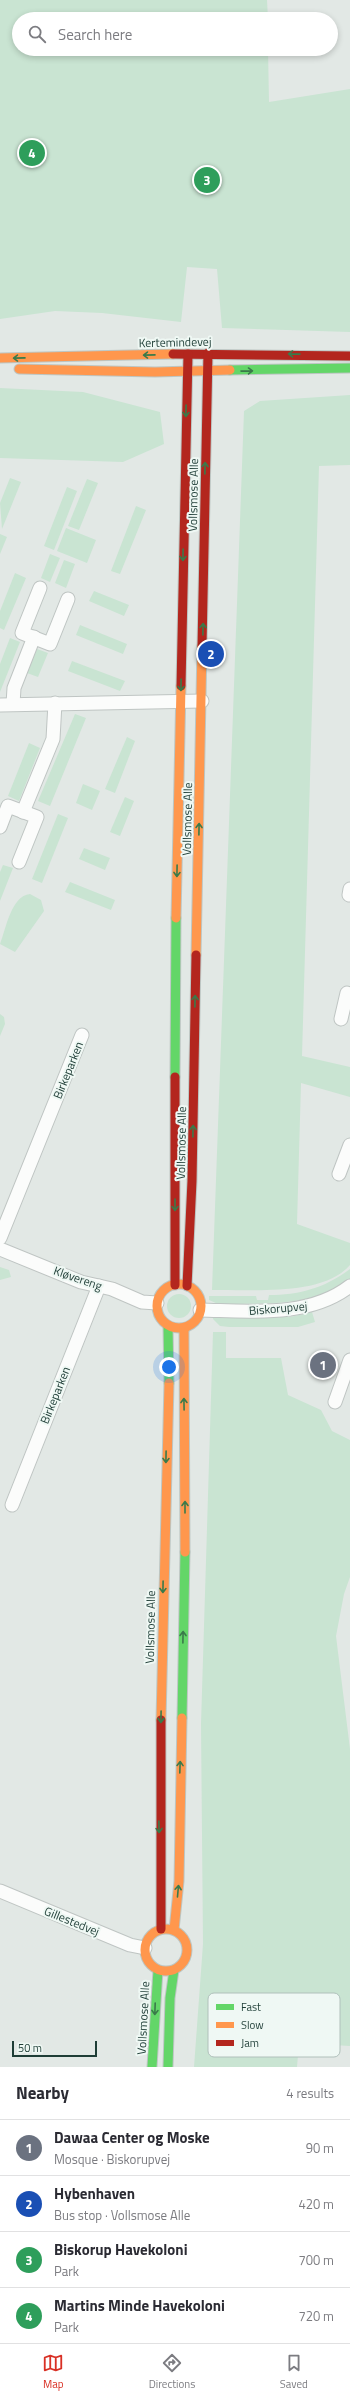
<!DOCTYPE html>
<html lang="en">
<head>
<meta charset="utf-8">
<style>
  :root { --surface:#fff; --page:#f7f7f7; --text:#2b2b33; --muted:#7c7c81; --line:#e1e1e2; --accent:#d93025 }
  body { margin:0; font-family:"Titillium Web",sans-serif; background:var(--page); color:var(--text) }
  .scale { position:absolute; left:12px; bottom:10px; width:85px; box-sizing:border-box; padding-left:4px; border:2px solid #1e3d36; border-top:0; font-size:11px; line-height:14px; white-space:nowrap; color:#1e3d36; -webkit-text-stroke:3px #eff8f4; paint-order:stroke }
  .you { position:absolute; left:169px; top:1367px; width:14px; height:14px; margin:-10px; border:3px solid #fff; border-radius:50%; background:#1a73e8; box-shadow:0 0 0 6px #1a73e833 }
  .badge { display:grid; place-items:center; width:26px; height:26px; border-radius:50%; background:var(--accent); color:#fff; font-size:13px; font-weight:700 }
  .pin { position:absolute; translate:-50% -50%; border:2px solid #fff; box-shadow:0 1px 4px #0006 }
  .list { margin:0; padding:0; list-style:none }
  h2 { display:flex; justify-content:space-between; align-items:center; height:52px; margin:0; padding:0 16px; font-size:17px }
  h2 small { font-size:13px; font-weight:400; color:var(--muted) }
  .list li { display:grid; grid-template-columns:26px 1fr auto; gap:12px; align-items:center; box-sizing:border-box; height:56px; padding:0 16px; border-top:1px solid var(--line) }
  .list b { display:block; font-size:15px; white-space:nowrap }
  .list p { margin:0; font-size:13px; white-space:nowrap; color:var(--muted) }
  .list em { font-size:13px; font-style:normal; color:var(--muted) }
  .icon { flex:none; width:22px; height:22px; fill:none; stroke:currentColor; stroke-width:2; stroke-linecap:round; stroke-linejoin:round }
  .map { position:relative; flex:none; width:350px; height:2067px; overflow:hidden }
  .search { position:absolute; background:var(--surface); box-shadow:0 2px 6px #0003; left:12px; right:12px; top:12px; height:44px; display:flex; align-items:center; gap:10px; box-sizing:border-box; padding:0 14px; border-radius:22px; color:var(--muted); font-size:15px }
  .sheet { height:276px; background:var(--surface) }
  nav { display:flex; justify-content:space-around; align-items:center; box-sizing:border-box; height:56px; border-top:1px solid var(--line); background:var(--surface); font-size:11px; color:var(--muted) }
  nav a { display:grid; justify-items:center; gap:2px }
  nav .on { color:var(--accent) }
  .map>svg:first-child { display:block }
  .green { fill:#c9e4d2 }
  .lines { fill:none; stroke-linecap:round; stroke-linejoin:round }
  .street-casing { stroke:#bfc5c3; stroke-width:15 }
  .fast-casing { stroke:#bdc6c3; stroke-width:11 }
  .slow-casing { stroke:#bdc6c3; stroke-width:11 }
  .jam-casing { stroke:#bdc6c3; stroke-width:11 }
  .street { stroke:#fbfcfb; stroke-width:13 }
  .fast { stroke:#63d668; stroke-width:9 }
  .slow { stroke:#ff974d; stroke-width:9 }
  .jam { stroke:#b3261e; stroke-width:9 }
  .oneway { stroke:#3a7a4a }
  .labels { text-anchor:middle; dominant-baseline:central; stroke-width:4; stroke-linejoin:round; paint-order:stroke }
  .street-label { font-size:12px; fill:#1e3d36; stroke:#eff8f4 }
  .key { fill:#eff8f4; stroke:#b0c0bb; stroke-width:1 }
  .key-label { font-size:11px; fill:#1e3d36 }
</style>
</head>
<body>
<div class="map">
<svg width="350" height="2067" viewBox="0 0 350 2067">
  <rect width="100%" height="100%" fill="#e2e8e5"/>
  <g class="green">
    <path d="M 0,0 L 267,0 L 268,19 L 19,19 L 19,49 L 268,49 L 269,102 L 350,89 L 350,332 L 222,328 L 217,269 L 187,267 L 181,322 L 102,313 L 55,311 L 0,319 Z"/>
    <path d="M 0,388 L 83,392 L 160,412 L 164,444 L 123,462 L 0,458 Z"/>
    <path d="M 350,395 L 350,465 L 319,466 L 302,1056 L 350,1067 L 350,1097 L 301,1083 L 297,1224 L 350,1243 L 350,1265 C 322,1297 252,1289 212,1290 L 244,411 L 260,401 Z"/>
    <path d="M 10,478 L 21,482 L 2,529 L 0,503 Z"/>
    <path d="M 87,479 L 98,483 L 79,530 L 68,526 Z"/>
    <path d="M 67,487 L 77,491 L 54,550 L 44,546 Z"/>
    <path d="M 136,506 L 146,510 L 120,574 L 111,571 Z"/>
    <path d="M 66,528 L 96,540 L 87,563 L 57,551 Z"/>
    <path d="M 0,534 L 7,537 L 0,554 Z"/>
    <path d="M 50,554 L 60,558 L 50,582 L 41,578 Z"/>
    <path d="M 64,560 L 75,564 L 66,588 L 55,583 Z"/>
    <path d="M 15,573 L 26,578 L 4,630 L 0,628 L 0,611 Z"/>
    <path d="M 94,591 L 129,605 L 124,616 L 89,601 Z"/>
    <path d="M 80,625 L 127,644 L 123,654 L 76,635 Z"/>
    <path d="M 10,638 L 20,642 L 0,692 L 0,664 Z"/>
    <path d="M 37,649 L 48,653 L 38,677 L 27,673 Z"/>
    <path d="M 72,661 L 125,681 L 120,691 L 68,671 Z"/>
    <path d="M 75,714 L 86,718 L 50,806 L 38,801 Z"/>
    <path d="M 127,737 L 135,741 L 115,793 L 105,789 Z"/>
    <path d="M 29,743 L 40,748 L 19,801 L 8,796 Z"/>
    <path d="M 83,784 L 100,791 L 92,810 L 76,803 Z"/>
    <path d="M 125,797 L 134,801 L 120,836 L 110,832 Z"/>
    <path d="M 58,814 L 68,818 L 42,883 L 32,879 Z"/>
    <path d="M 84,848 L 110,858 L 105,870 L 79,859 Z"/>
    <path d="M 3,865 L 13,868 L 0,901 L 0,872 Z"/>
    <path d="M 70,882 L 115,900 L 111,910 L 65,892 Z"/>
    <path d="M 30,894 L 41,900 L 44,911 L 15,952 L 0,944 C 6,929 11,896 30,894 Z"/>
    <path d="M 0,1014 L 4,1017 L 5,1024 L 0,1036 Z"/>
    <path d="M 0,1267 L 9,1270 L 11,1277 L 0,1280 Z"/>
    <path d="M 350,1269 L 350,1279 C 313,1308 262,1303 218,1304 L 209,1300 L 209,1296 L 256,1296 L 257,1300 L 268,1300 L 269,1295 C 299,1295 325,1288 350,1269 Z"/>
    <circle cx="179" cy="1306" r="12"/>
    <path d="M 312,1312 L 315,1322 L 298,1327 L 229,1327 L 220,1326 L 213,1319 L 213,1317 L 290,1317 Z"/>
    <path d="M 213,1332 L 226,1332 L 226,1358 L 281,1358 L 288,1395 L 321,1410 L 332,1431 L 350,1440 L 350,1577 L 344,1594 L 336,1636 L 350,1749 L 350,2046 L 299,2043 L 297,2067 L 194,2067 L 203,1944 L 201,1724 Z"/>
  </g>
  <g class="lines">
    <defs>
      <g id="street">
        <path d="M 40,588 L 22,633 L 50,644 L 68,599"/>
        <path d="M 13,704 L 14,688 L 34,637"/>
        <path d="M 0,705 L 202,701"/>
        <path d="M 23,812 L 53,739 L 55,703"/>
        <path d="M 0,827 L 8,806 L 37,817 L 19,862"/>
        <path d="M 349,895 L 350,889"/>
        <path d="M 341,1019 L 347,993"/>
        <path d="M 339,1174 L 350,1145"/>
        <path d="M 0,1238 L 82,1035"/>
        <path d="M 0,1249 L 81,1282 L 112,1289 L 142,1302 L 157,1303"/>
        <path d="M 200,1310 C 250,1311 309,1318 350,1286"/>
        <path d="M 335,1402 L 350,1360"/>
        <path d="M 12,1505 L 99,1286"/>
        <path d="M 0,1891 L 130,1945 L 145,1948"/>
      </g>
      <g id="fast">
        <path d="M 230,370 L 350,368"/>
        <path d="M 175,1077 L 176,918"/>
        <path d="M 168,1326 L 169,1383"/>
        <path d="M 182,1718 L 185,1552"/>
        <path d="M 152,2067 L 158,1970"/>
        <path d="M 168,2067 L 170,1998 L 174,1970"/>
      </g>
      <g id="slow">
        <path d="M 0,358 L 173,354"/>
        <path d="M 19,369 L 155,372 L 230,370"/>
        <path d="M 176,918 L 181,686"/>
        <path d="M 196,955 L 202,646"/>
        <circle cx="179" cy="1306" r="22"/>
        <path d="M 184,1328 L 185,1552"/>
        <path d="M 161,1720 L 169,1383"/>
        <circle cx="166" cy="1950" r="21"/>
        <path d="M 174,1930 L 179,1881 L 182,1718"/>
      </g>
      <g id="jam">
        <path d="M 173,354 L 350,356"/>
        <path d="M 202,646 L 208,353"/>
        <path d="M 181,686 L 188,354"/>
        <path d="M 175,1077 L 175,1285"/>
        <path d="M 187,1286 L 192,1181 L 196,955"/>
        <path d="M 161,1720 L 161,1929"/>
      </g>
    </defs>
    <use href="#street" class="street-casing"/>
    <use href="#fast" class="fast-casing"/>
    <use href="#slow" class="slow-casing"/>
    <use href="#jam" class="jam-casing"/>
    <use href="#street" class="street"/>
    <use href="#fast" class="fast"/>
    <use href="#slow" class="slow"/>
    <use href="#jam" class="jam"/>
  </g>
  <defs><path id="oneway-shaft" d="M-6 0H5M1.5-3L5.5 0L1.5 3" fill="none" stroke-width="1.6" stroke-linecap="round" stroke-linejoin="round"/></defs>
  <g class="oneway">
    <use href="#oneway-shaft" transform="translate(294 354) rotate(-179)"/>
    <use href="#oneway-shaft" transform="translate(149 355) rotate(179)"/>
    <use href="#oneway-shaft" transform="translate(19 358) rotate(179)"/>
    <use href="#oneway-shaft" transform="translate(247 371) rotate(-1)"/>
    <use href="#oneway-shaft" transform="translate(186 411) rotate(91)"/>
    <use href="#oneway-shaft" transform="translate(205 468) rotate(-89)"/>
    <use href="#oneway-shaft" transform="translate(183 555) rotate(91)"/>
    <use href="#oneway-shaft" transform="translate(203 629) rotate(-89)"/>
    <use href="#oneway-shaft" transform="translate(181 685) rotate(91)"/>
    <use href="#oneway-shaft" transform="translate(199 829) rotate(-89)"/>
    <use href="#oneway-shaft" transform="translate(177 871) rotate(91)"/>
    <use href="#oneway-shaft" transform="translate(195 1001) rotate(-89)"/>
    <use href="#oneway-shaft" transform="translate(193 1131) rotate(-89)"/>
    <use href="#oneway-shaft" transform="translate(175 1205) rotate(90)"/>
    <use href="#oneway-shaft" transform="translate(184 1404) rotate(-91)"/>
    <use href="#oneway-shaft" transform="translate(166 1457) rotate(91)"/>
    <use href="#oneway-shaft" transform="translate(185 1507) rotate(-90)"/>
    <use href="#oneway-shaft" transform="translate(163 1587) rotate(91)"/>
    <use href="#oneway-shaft" transform="translate(183 1637) rotate(-89)"/>
    <use href="#oneway-shaft" transform="translate(161 1717) rotate(91)"/>
    <use href="#oneway-shaft" transform="translate(180 1767) rotate(-88)"/>
    <use href="#oneway-shaft" transform="translate(159 1827) rotate(89)"/>
    <use href="#oneway-shaft" transform="translate(178 1891) rotate(-85)"/>
    <use href="#oneway-shaft" transform="translate(155 2009) rotate(92)"/>
  </g>
  <g class="labels">
    <g class="street-label">
      <text transform="translate(175 342) rotate(-1)">Kertemindevej</text>
      <text transform="translate(193 495) rotate(-89)">Vollsmose Alle</text>
      <text transform="translate(187 819) rotate(-89)">Vollsmose Alle</text>
      <text transform="translate(68 1070) rotate(-68)">Birkeparken</text>
      <text transform="translate(181 1143) rotate(-89)">Vollsmose Alle</text>
      <text transform="translate(78 1278) rotate(19)">Kløvereng</text>
      <text transform="translate(278 1308) rotate(-5)">Biskorupvej</text>
      <text transform="translate(55 1395) rotate(-68)">Birkeparken</text>
      <text transform="translate(150 1627) rotate(-89)">Vollsmose Alle</text>
      <text transform="translate(72 1921) rotate(22)">Gillestedvej</text>
      <text transform="translate(143 2018) rotate(-87)">Vollsmose Alle</text>
    </g>
  </g>
  <rect x="208" y="1993" width="132" height="64" rx="6" class="key"/>
  <rect x="216" y="2004" width="18" height="6" fill="#63d668"/>
  <rect x="216" y="2022" width="18" height="6" fill="#ff974d"/>
  <rect x="216" y="2040" width="18" height="6" fill="#b3261e"/>
  <g class="key-label">
    <text x="241" y="2011">Fast</text>
    <text x="241" y="2029">Slow</text>
    <text x="241" y="2047">Jam</text>
  </g>
</svg>
<div class="scale">50 m</div>
<div class="you"></div>
<div class="pin badge" style="left:323px;top:1365px;background:#6b7280">1</div>
<div class="pin badge" style="left:211px;top:654px;background:#1a4fb4">2</div>
<div class="pin badge" style="left:207px;top:180px;background:#2e9e5b">3</div>
<div class="pin badge" style="left:32px;top:153px;background:#2e9e5b">4</div>
<div class="search"><svg class="icon" aria-label="search" viewBox="0 0 24 24"><circle cx="10" cy="10" r="6"/><path d="M15 15l6 6"/></svg>Search here</div>
</div>
<section class="sheet">
<h2>Nearby<small>4 results</small></h2>
<ul class="list">
<li><span class="badge" style="background:#6b7280">1</span><div><b>Dawaa Center og Moske</b><p>Mosque · Biskorupvej</p></div><em>90 m</em></li>
<li><span class="badge" style="background:#1a4fb4">2</span><div><b>Hybenhaven</b><p>Bus stop · Vollsmose Alle</p></div><em>420 m</em></li>
<li><span class="badge" style="background:#2e9e5b">3</span><div><b>Biskorup Havekoloni</b><p>Park</p></div><em>700 m</em></li>
<li><span class="badge" style="background:#2e9e5b">4</span><div><b>Martins Minde Havekoloni</b><p>Park</p></div><em>720 m</em></li>
</ul>
</section>
<nav>
<a class="on"><svg class="icon" aria-label="map" viewBox="0 0 24 24"><path d="M3 6l6-2 6 2 6-2v14l-6 2-6-2-6 2zM9 4v14M15 6v14"/></svg>Map</a>
<a><svg class="icon" aria-label="directions" viewBox="0 0 24 24"><path d="M12 3l9 9-9 9-9-9zM9 14v-3h6M13 9l2 2-2 2"/></svg>Directions</a>
<a><svg class="icon" aria-label="saved" viewBox="0 0 24 24"><path d="M7 4h10v16l-5-4-5 4z"/></svg>Saved</a>
</nav>
</body>
</html>
